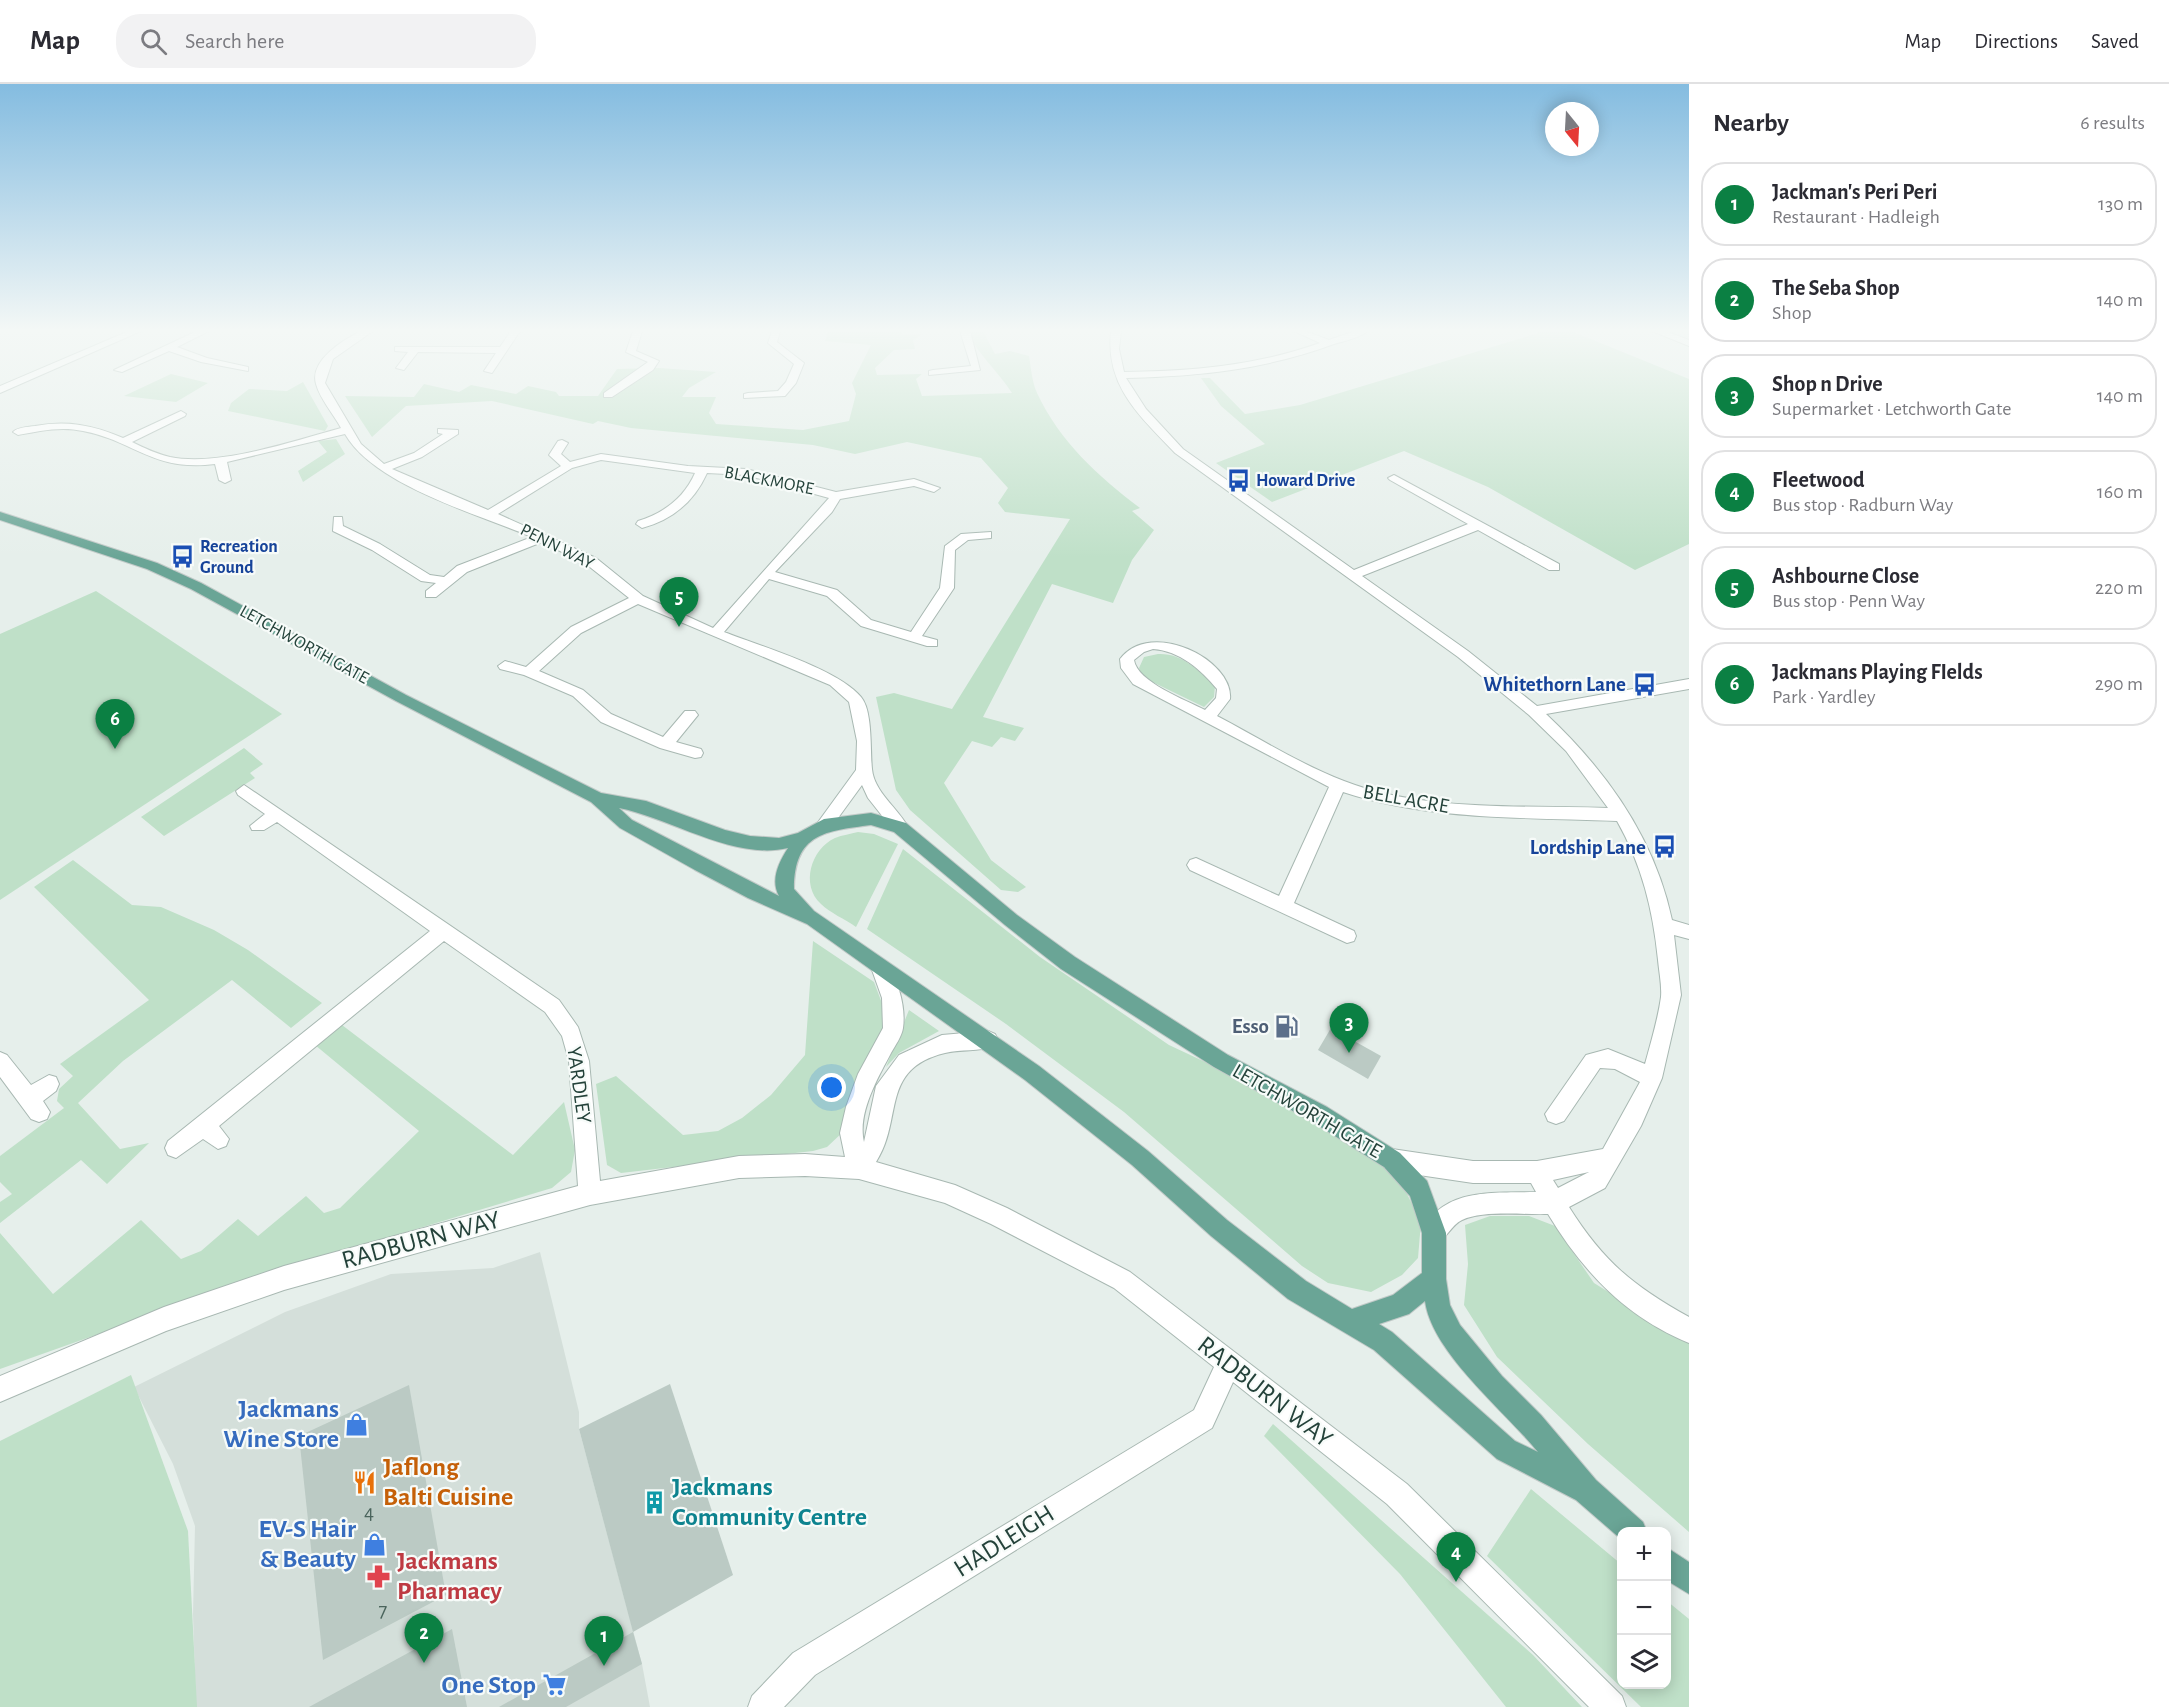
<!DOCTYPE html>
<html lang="en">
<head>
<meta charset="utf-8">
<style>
  :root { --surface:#fff; --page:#f2f2f3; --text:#2b2b33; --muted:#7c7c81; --line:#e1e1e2; --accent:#0b8043 }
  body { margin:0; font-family:"Alegreya Sans",sans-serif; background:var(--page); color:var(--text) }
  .controls { position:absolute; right:18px; bottom:18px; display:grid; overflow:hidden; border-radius:12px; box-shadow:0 3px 15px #0003 }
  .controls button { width:54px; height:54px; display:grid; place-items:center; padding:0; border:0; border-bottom:2px solid var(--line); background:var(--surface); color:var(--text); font:30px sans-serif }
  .compass { position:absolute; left:1545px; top:18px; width:54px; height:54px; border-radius:50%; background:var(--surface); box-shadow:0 3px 15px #0003; rotate:162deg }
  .you { position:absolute; left:832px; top:1004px; width:21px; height:21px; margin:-15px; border:4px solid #fff; border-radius:50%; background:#1a73e8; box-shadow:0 0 0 9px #1a73e833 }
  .badge { display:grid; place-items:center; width:39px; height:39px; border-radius:50%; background:var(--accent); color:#fff; font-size:20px; font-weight:700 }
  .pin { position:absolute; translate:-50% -50px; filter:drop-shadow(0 2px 3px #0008) }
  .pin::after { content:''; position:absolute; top:32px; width:21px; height:18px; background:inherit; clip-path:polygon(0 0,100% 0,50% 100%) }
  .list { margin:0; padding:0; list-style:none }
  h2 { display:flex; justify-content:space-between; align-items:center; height:78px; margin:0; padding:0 24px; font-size:26px }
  h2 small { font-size:20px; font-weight:400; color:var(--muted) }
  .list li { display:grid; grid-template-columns:39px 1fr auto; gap:18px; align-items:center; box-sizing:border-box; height:84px; margin:0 12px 12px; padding:0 12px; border:2px solid var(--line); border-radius:24px }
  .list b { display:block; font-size:22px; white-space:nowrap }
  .list p { margin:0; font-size:20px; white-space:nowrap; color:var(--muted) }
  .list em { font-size:20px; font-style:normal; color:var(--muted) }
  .icon { flex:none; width:33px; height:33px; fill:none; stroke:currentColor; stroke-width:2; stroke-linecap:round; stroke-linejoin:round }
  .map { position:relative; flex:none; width:1689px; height:1623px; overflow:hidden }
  header { display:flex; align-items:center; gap:36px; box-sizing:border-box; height:84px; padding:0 30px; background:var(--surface); border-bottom:2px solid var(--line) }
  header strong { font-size:28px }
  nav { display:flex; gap:33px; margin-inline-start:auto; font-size:21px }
  .search { width:420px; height:54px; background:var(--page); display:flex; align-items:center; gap:15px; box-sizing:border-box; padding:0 21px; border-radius:24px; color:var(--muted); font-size:22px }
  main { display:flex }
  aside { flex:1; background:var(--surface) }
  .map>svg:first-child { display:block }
  .built { fill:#d4dfda }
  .green { fill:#bfe0c8 }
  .building { fill:#bbcac4 }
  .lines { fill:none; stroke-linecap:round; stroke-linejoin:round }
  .minor-casing { stroke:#a8b8b2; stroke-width:2 }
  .major-casing { stroke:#c2cac8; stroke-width:2 }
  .minor { fill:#fff; fill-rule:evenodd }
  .major { fill:#6aa596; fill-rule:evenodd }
  .labels { text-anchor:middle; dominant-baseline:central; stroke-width:4.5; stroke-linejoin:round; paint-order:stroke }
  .far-street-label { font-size:18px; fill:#24423a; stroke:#f7fbf9 }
  .far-transit-label { font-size:18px; font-weight:bold; fill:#164399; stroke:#f7fbf9; text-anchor:start }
  .transit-label { font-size:21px; font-weight:bold; fill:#164399; stroke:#f7fbf9; text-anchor:end }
  .street-label { font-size:21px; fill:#24423a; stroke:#f7fbf9 }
  .service-label { font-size:21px; font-weight:bold; fill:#4e5e75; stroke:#f7fbf9; text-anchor:end }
  .near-number-label { font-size:21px; fill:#4a645c }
  .near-street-label { font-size:26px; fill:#24423a; stroke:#f7fbf9 }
  .near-shop-label { font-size:26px; font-weight:bold; fill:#366cbe; stroke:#f7fbf9; text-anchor:end }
  .near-food-label { font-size:26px; font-weight:bold; fill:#c56008; stroke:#f7fbf9; text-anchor:start }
  .near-culture-label { font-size:26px; font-weight:bold; fill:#0d838f; stroke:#f7fbf9; text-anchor:start }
  .near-health-label { font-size:26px; font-weight:bold; fill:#be3a42; stroke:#f7fbf9; text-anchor:start }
</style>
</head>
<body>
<header>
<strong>Map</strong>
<div class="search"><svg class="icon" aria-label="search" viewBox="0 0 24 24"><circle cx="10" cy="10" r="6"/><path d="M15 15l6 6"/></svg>Search here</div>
<nav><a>Map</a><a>Directions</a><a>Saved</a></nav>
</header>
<main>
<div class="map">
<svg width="1689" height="1623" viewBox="0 0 1689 1623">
  <rect width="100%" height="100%" fill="#e6efeb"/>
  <path class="built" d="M 540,1168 L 579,1328 L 579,1345 L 642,1580 L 650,1623 L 196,1623 L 193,1530 L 195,1442 L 173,1380 L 134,1303 L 285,1228 L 391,1190 L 493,1184 Z"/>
  <g class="green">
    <path d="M 828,247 L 899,247 L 903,251 L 923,250 L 913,256 L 915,265 L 894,266 L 875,284 L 877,291 L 922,290 L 916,295 L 922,312 L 1012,309 C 998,287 978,271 967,247 L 983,247 L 995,270 L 1010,267 L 1029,272 C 1031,284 1032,298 1037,309 C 1060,358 1098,392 1140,424 L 1132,427 L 1154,446 L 1132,476 L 1113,519 L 1052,500 L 983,633 L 1024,644 L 1015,657 L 1001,653 L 992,663 L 972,657 L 944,699 L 991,776 L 1026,803 L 1018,808 L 1001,806 L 910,726 L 896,706 L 876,613 L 894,609 L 952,625 L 1070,435 L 1005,428 L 998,419 L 1008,404 L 981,374 L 907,358 L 855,370 L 813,361 L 631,344 L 598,337 L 593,340 L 492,317 L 406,322 L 372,353 L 345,312 L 414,313 L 424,300 L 459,308 L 471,301 L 516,310 L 528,302 L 556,308 L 559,312 L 598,312 L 617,285 L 659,284 L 716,288 L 689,304 L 682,313 L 716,313 L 709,329 L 716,340 L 803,346 L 849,337 L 856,310 L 852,299 L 871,261 L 825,257 Z"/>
    <path d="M 1545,247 L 1571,247 L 1689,295 L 1689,460 L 1635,486 L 1488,403 L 1404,367 L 1272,418 L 1216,379 L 1265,360 L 1221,322 L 1201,294 L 1210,294 L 1245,330 L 1300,321 Z"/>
    <path d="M 171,290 L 208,299 L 176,318 L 124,312 Z"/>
    <path d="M 303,298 L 328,342 L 325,347 L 228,327 L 231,319 L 249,305 L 287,307 Z"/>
    <path d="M 336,355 L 345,370 L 303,398 L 298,387 L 327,368 L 318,357 Z"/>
    <path d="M 96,507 L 282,630 L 0,816 L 0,550 Z"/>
    <path d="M 1158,570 C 1182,569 1198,586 1215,602 L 1214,613 L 1204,623 L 1142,593 L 1139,584 L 1144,573 Z"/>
    <path d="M 244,664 L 263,680 L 250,689 L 255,694 L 164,752 L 141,733 Z"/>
    <path d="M 858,748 L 874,750 L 898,760 L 856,843 C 845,835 830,829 821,820 C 800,801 811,765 835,754 C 842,751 851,750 858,748 Z"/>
    <path d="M 903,765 L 1040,873 L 1169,961 L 1250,999 L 1376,1073 L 1403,1102 L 1421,1138 L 1418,1174 L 1402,1191 L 1371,1208 L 1328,1199 L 1302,1182 L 1124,1028 L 1006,940 L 867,845 Z"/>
    <path d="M 73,776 L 132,821 L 161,823 L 214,846 L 248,866 L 322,919 L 291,944 L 232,896 L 123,977 L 78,1019 L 120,1065 L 149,1059 L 107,1100 L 81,1076 L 0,1139 L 0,1118 L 12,1110 L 0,1098 L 0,1072 L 64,1024 L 57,1017 L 59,1005 L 73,992 L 60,980 L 149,916 L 34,803 Z"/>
    <path d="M 813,857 L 874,898 L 883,922 L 885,948 L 853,1002 L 843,1048 L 827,1063 L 813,1067 L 621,1089 L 607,1081 L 596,1000 L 616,992 L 683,1051 L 718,1047 L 742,1034 L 771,1011 L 805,971 Z"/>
    <path d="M 909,926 L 939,947 L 899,969 L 886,983 Z"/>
    <path d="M 342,941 L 513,1071 L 564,1018 L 575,1066 L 571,1088 L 552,1104 L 267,1190 L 0,1285 L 0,1149 L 53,1210 L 141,1136 L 181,1175 L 201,1167 L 238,1135 L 258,1152 L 306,1112 L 324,1129 L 340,1124 L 419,1047 L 315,961 Z"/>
    <path d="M 1490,1132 L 1529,1132 L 1555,1142 L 1594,1199 L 1689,1258 L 1689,1448 L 1588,1360 L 1497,1273 L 1464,1221 L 1468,1180 L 1465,1141 Z"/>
    <path d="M 131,1291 L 188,1447 L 197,1623 L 0,1623 L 0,1357 Z"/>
    <path d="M 1273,1340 L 1533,1571 L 1582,1623 L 1506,1623 L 1400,1490 L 1264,1352 Z"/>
    <path d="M 1531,1405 L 1621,1480 L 1622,1600 L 1666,1600 L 1667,1517 L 1689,1535 L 1689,1623 L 1641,1623 L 1487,1472 Z"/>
  </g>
  <g class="building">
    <path d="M 1331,944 L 1381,972 L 1368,995 L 1318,966 Z"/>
    <path d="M 670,1300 L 733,1491 L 633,1548 L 579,1345 Z"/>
    <path d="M 409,1301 L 446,1511 L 323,1576 L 299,1352 Z"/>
    <path d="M 452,1545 L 467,1623 L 309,1623 Z"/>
    <path d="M 633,1548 L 642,1580 L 566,1623 L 499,1623 Z"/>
  </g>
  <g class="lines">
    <defs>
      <g id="minor">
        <path d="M 129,247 L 141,247 L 0,309 L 0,302 Z"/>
        <path d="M 197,247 L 209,247 L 177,263 L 207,274 L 248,283 L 248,287 L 201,278 L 169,267 L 122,288 L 114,286 Z"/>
        <path d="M 361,247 L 373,247 L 333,275 L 325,299 L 361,360 L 384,380 L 414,369 L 443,350 L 438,349 L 438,345 L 458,346 L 458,350 L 422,373 L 392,385 L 488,426 L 561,382 L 549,371 L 558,357 L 562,356 L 568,359 L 561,370 L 570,378 L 601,370 L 688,382 L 746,385 L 836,408 L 914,395 L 940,404 L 934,408 L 914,402 L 840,415 L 832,428 L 775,488 L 837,506 L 871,536 L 911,548 L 940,504 L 945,462 L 961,450 L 991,448 L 991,454 L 968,456 L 955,466 L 954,504 L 922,552 L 937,556 L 937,562 L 927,562 L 861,542 L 827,512 L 769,495 L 724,548 C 760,562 838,585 861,613 C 873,627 870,667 872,685 C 874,708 898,724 908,743 L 906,747 L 894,747 L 868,714 L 862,701 L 830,745 L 824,747 L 816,741 L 856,686 L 857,657 L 849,618 L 830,601 L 638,520 L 581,549 L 539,587 L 583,606 L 611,630 L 663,653 L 685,627 L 695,627 L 698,631 L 676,658 L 701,665 L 703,669 L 701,673 L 695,674 L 660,664 L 601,638 L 573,612 L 524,591 L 500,585 L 498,582 L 505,577 L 526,583 L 571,543 L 629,514 L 586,480 L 542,458 L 467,488 L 436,513 L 426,513 L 426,507 L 436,499 L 421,497 L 372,466 L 333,447 L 334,433 L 342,433 L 343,442 L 380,460 L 430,491 L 444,493 L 457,482 L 532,453 C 477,430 374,401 345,350 L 227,378 L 231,396 L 225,399 L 219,396 L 215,380 C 153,388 135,357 83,347 C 61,342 39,347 18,351 L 13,348 C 18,343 27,343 35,342 C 67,336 93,341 123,354 L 181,327 L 186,330 L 185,332 L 132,358 C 144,364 157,370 170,373 C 219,383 293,357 341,344 C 334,331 320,315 316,300 C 309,276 345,255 361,247 ZM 601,376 L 695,389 C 684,414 664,429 638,437 L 636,440 L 642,444 C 672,436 694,418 707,389 L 746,391 L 829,414 L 713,544 L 643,512 L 596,474 L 498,430 L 572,384 Z"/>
        <path d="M 511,247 L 520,247 L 492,289 L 484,287 L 496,269 L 418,268 L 404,286 L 396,284 L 408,268 L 395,267 L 395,263 L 500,263 Z"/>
        <path d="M 633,247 L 642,247 L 636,267 L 659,277 L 653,286 L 612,313 L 604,313 L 604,309 L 648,278 L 626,268 Z"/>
        <path d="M 772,247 L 780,247 L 777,258 L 804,279 L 796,299 L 785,312 L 744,314 L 744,310 L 748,309 L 778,307 L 786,298 L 794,280 L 768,259 Z"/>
        <path d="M 960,247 L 970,247 L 980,286 L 929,291 L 929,287 L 933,286 L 971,282 Z"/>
        <path d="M 1111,247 L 1121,247 L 1119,265 L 1124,288 C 1192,287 1255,282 1320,259 L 1294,247 L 1305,247 L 1329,256 L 1355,247 L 1367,247 C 1360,254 1344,257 1334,260 C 1263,286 1201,292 1126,294 L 1146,325 L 1183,365 L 1354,486 L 1468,440 L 1390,396 L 1388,394 L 1394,391 L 1559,480 L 1559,486 L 1549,486 L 1478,446 L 1362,492 L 1468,567 L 1537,622 L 1689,595 L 1689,605 L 1546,630 C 1606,686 1655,755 1672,836 L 1689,841 L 1689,855 L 1674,851 L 1681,911 L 1662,994 L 1641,1042 L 1605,1104 L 1569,1123 C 1603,1177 1633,1202 1689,1233 L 1689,1259 C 1626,1233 1583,1188 1548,1130 C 1524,1131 1484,1126 1462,1136 C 1451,1141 1446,1156 1434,1161 L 1426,1157 L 1422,1149 C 1441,1103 1494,1109 1536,1108 L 1531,1099 L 1473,1099 L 1392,1087 L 1384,1083 L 1381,1076 L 1384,1069 L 1392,1065 L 1473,1077 L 1537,1077 L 1603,1065 L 1640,998 L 1615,985 L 1600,984 L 1564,1037 L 1556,1040 L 1548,1037 L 1545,1030 L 1586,971 L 1608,965 L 1645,980 C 1651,958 1658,935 1661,913 C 1662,901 1659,888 1658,876 C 1653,826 1642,781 1617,737 C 1525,733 1431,737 1343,708 L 1294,819 L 1354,847 L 1356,852 L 1354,857 L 1347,859 L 1190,786 L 1187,781 L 1190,776 L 1196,774 L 1279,812 L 1329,703 L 1133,600 L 1121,584 L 1120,575 C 1151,534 1234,576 1230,615 L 1217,632 C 1259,654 1300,680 1344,697 C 1423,728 1525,721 1608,724 L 1566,667 L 1529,631 L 1458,573 L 1175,369 C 1139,331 1105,302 1111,247 ZM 1153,565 C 1180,567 1200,585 1217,605 L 1216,614 L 1205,626 C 1186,616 1137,598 1134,576 L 1144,568 ZM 1589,1088 L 1558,1104 L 1553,1096 Z"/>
        <path d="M 1652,247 L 1665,247 L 1689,256 L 1689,262 Z"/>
        <path d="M 244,701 L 559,916 L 578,943 L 589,977 L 600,1097 L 739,1072 L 805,1070 L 845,1073 L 840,1049 L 846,1023 L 858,990 L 883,944 L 882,914 L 872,886 L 875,880 L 882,878 L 889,880 C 898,899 906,923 903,944 C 902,952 895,962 891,969 C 878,994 857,1029 864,1058 L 876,1002 L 899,971 L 942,951 L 988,947 L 995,950 L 998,956 L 995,962 C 979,968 961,965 945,969 C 879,985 904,1035 876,1078 L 955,1101 L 1007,1124 L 1130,1188 L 1407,1400 L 1622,1612 L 1626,1623 L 1589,1623 L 1387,1420 L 1233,1298 L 1212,1344 L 815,1591 L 784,1623 L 748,1623 L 752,1612 L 793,1569 L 1194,1326 L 1214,1283 L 1114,1204 L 991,1140 L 945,1119 L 859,1095 L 805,1092 L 739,1094 L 590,1121 L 284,1206 L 166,1247 L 0,1318 L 0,1292 L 164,1223 L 284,1182 L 578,1102 L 569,977 L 562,952 L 545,928 L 444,857 L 219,1042 L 229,1055 L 226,1062 L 218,1065 L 203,1055 L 176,1074 L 168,1071 L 165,1064 L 168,1057 L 430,847 L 277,738 L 264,746 L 252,746 L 250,742 L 265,730 L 238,711 L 236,707 Z"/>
        <path d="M 0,968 L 7,971 L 31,1001 L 49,991 L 56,993 L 59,1000 L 56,1007 L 43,1017 L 50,1028 L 47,1035 L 39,1038 L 31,1035 L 0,993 Z"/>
      </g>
      <g id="major">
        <path d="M 0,428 L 157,479 L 201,499 L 406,611 L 601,709 L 646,717 L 725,746 L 750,752 L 779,754 L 798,749 L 824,735 L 871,729 L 906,739 L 1017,831 L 1075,873 L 1228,971 L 1327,1023 L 1400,1069 L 1427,1097 L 1446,1149 L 1446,1195 L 1450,1221 L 1460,1241 L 1502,1292 L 1541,1331 L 1596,1396 L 1643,1438 L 1647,1448 L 1622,1448 L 1622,1456 L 1576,1416 L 1497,1375 L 1374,1266 L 1288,1215 L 1211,1152 L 1132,1081 L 1025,996 L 807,840 L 748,814 L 695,786 L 620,744 L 591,718 L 396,617 L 191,505 L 147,485 L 0,436 ZM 619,724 C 670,734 735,777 788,764 C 779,778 770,796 779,812 L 632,736 ZM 871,741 L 894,748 L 1005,841 L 1061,885 L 1214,983 L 1311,1037 L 1384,1083 L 1410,1112 L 1422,1149 L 1422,1189 L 1393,1211 L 1352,1225 L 1306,1197 L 1227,1136 L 1148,1067 L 1039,982 L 814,827 L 794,805 C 794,749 826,747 871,741 ZM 1425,1217 C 1432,1269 1505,1327 1538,1368 L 1515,1357 L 1392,1248 L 1379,1240 L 1409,1230 Z"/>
        <path d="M 1666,1463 L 1689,1478 L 1689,1510 L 1666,1496 Z"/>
      </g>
    </defs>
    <use href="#minor" class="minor-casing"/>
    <use href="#major" class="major-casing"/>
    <use href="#minor" class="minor"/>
    <use href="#major" class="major"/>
  </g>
  <linearGradient id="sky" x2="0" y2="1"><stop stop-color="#84bce0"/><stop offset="0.52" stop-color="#f4f8f6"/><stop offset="1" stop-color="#f4f8f6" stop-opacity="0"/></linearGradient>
  <rect width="1689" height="474" fill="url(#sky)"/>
  <defs>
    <symbol id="bus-bare" viewBox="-9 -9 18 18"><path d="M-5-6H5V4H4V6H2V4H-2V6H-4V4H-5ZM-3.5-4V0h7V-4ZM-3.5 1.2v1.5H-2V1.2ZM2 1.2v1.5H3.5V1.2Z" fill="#1a4fb4" stroke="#f7fbf9" stroke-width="2.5" paint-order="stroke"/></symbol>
    <symbol id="fuel-bare" viewBox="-9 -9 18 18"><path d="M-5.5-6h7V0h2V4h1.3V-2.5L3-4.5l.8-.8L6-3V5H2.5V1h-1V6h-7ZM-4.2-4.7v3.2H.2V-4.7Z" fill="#5c6f8a" stroke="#f7fbf9" stroke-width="2.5" paint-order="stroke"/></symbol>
    <symbol id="shop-bare" viewBox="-9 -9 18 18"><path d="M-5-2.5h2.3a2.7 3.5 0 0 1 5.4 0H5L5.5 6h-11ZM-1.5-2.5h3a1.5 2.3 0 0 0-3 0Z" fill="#3f7fe0" stroke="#f7fbf9" stroke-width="2.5" paint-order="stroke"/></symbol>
    <symbol id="restaurant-bare" viewBox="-9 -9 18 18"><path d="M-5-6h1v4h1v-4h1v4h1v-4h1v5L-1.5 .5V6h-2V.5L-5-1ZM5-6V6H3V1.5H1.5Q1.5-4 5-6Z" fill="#e8710a" stroke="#f7fbf9" stroke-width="2.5" paint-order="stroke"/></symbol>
    <symbol id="building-bare" viewBox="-9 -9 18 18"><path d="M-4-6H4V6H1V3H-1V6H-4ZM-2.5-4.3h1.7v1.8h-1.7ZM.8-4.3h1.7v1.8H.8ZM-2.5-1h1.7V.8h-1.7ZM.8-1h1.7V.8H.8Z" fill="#0f9aa8" stroke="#f7fbf9" stroke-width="2.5" paint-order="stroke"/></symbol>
    <symbol id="pharmacy-bare" viewBox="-9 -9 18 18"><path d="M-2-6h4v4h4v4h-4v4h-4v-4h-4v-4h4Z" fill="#e0444e" stroke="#f7fbf9" stroke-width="2.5" paint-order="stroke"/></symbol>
    <symbol id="supermarket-bare" viewBox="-9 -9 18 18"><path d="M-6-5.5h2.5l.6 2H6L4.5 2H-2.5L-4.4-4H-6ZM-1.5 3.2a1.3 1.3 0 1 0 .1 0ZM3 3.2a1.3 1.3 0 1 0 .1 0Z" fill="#3f7fe0" stroke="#f7fbf9" stroke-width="2.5" paint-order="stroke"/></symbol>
  </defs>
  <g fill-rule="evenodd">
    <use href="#bus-bare" x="1222" y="380" width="33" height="33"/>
    <use href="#bus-bare" x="166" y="456" width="33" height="33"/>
    <use href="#bus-bare" x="1628" y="584" width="33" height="33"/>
    <use href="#bus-bare" x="1648" y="746" width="33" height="33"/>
    <use href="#fuel-bare" x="1270" y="926" width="33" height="33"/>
    <use href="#shop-bare" x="340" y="1324" width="33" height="33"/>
    <use href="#restaurant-bare" x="348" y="1382" width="33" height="33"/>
    <use href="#building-bare" x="638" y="1402" width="33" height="33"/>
    <use href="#shop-bare" x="358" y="1444" width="33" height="33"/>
    <use href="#pharmacy-bare" x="362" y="1476" width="33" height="33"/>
    <use href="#supermarket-bare" x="538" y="1584" width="33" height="33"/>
  </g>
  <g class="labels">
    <g class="far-street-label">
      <text transform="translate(769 397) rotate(11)">BLACKMORE</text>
      <text transform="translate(557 463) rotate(27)">PENN WAY</text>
      <text transform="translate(304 561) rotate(29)">LETCHWORTH GATE</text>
    </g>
    <g class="far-transit-label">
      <text x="1256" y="397">Howard Drive</text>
      <text x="200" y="463">Recreation<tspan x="200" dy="21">Ground</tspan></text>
    </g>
    <g class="transit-label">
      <text x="1626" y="600">Whitethorn Lane</text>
      <text x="1646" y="763">Lordship Lane</text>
    </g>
    <g class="street-label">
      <text transform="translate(1406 715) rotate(10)">BELL ACRE</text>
      <text transform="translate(579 1001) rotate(82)">YARDLEY</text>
      <text transform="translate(1307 1027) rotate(30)">LETCHWORTH GATE</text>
    </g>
    <g class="service-label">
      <text x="1269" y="942">Esso</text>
    </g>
    <g class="near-number-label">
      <text x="369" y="1428">4</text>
      <text x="383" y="1526">7</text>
    </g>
    <g class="near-street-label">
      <text transform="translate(421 1156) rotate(-15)">RADBURN WAY</text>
      <text transform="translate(1265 1308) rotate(38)">RADBURN WAY</text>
      <text transform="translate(1004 1457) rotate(-32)">HADLEIGH</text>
    </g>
    <g class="near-shop-label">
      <text x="339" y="1325">Jackmans<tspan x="339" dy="30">Wine Store</tspan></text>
      <text x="356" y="1445">EV-S Hair<tspan x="356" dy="30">&amp; Beauty</tspan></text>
      <text x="536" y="1601">One Stop</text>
    </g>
    <g class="near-food-label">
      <text x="383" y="1383">Jaflong<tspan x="383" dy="30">Balti Cuisine</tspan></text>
    </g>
    <g class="near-culture-label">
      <text x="672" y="1403">Jackmans<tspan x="672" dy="30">Community Centre</tspan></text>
    </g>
    <g class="near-health-label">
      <text x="397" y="1477">Jackmans<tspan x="397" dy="30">Pharmacy</tspan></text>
    </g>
  </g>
</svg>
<div class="controls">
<button>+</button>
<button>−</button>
<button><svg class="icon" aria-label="layers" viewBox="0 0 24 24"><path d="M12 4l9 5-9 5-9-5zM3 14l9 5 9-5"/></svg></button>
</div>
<svg class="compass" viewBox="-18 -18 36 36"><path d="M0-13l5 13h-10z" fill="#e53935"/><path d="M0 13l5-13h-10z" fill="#7c7c81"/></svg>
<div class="you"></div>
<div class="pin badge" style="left:604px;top:1582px">1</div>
<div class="pin badge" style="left:424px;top:1579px">2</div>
<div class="pin badge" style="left:1349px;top:969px">3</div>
<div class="pin badge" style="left:1456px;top:1498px">4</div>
<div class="pin badge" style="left:679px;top:543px">5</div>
<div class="pin badge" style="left:115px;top:665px">6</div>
</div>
<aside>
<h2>Nearby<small>6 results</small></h2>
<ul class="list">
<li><span class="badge">1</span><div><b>Jackman's Peri Peri</b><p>Restaurant · Hadleigh</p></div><em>130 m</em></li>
<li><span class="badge">2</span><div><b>The Seba Shop</b><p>Shop</p></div><em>140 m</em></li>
<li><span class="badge">3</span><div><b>Shop n Drive</b><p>Supermarket · Letchworth Gate</p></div><em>140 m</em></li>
<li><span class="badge">4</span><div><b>Fleetwood</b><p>Bus stop · Radburn Way</p></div><em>160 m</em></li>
<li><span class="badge">5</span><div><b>Ashbourne Close</b><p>Bus stop · Penn Way</p></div><em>220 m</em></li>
<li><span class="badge">6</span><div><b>Jackmans Playing FIelds</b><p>Park · Yardley</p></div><em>290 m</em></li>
</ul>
</aside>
</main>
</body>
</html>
